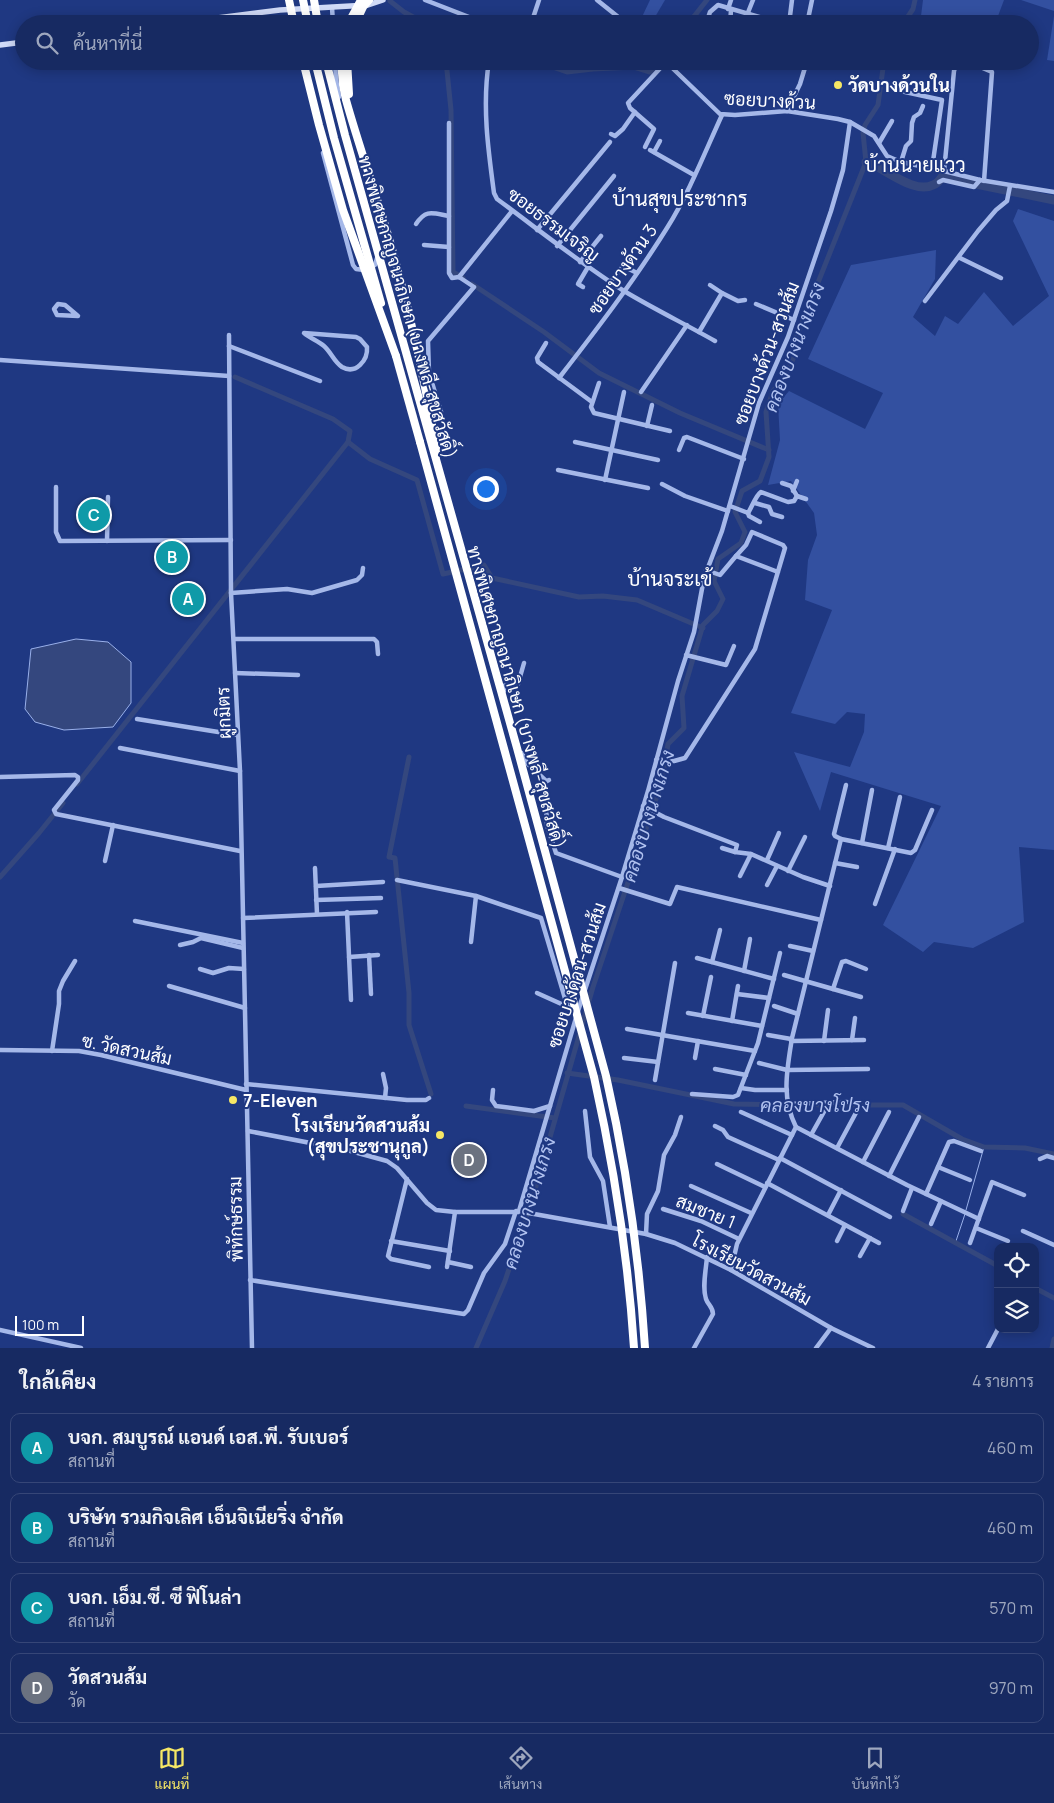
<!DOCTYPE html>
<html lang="th">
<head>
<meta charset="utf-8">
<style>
  :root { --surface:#172a62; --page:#203268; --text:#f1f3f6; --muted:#9ea7be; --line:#364677; --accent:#f6e765 }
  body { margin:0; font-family:Manrope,Sarabun,sans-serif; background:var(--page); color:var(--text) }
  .controls { position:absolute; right:15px; bottom:15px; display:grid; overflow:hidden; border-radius:10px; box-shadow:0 2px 12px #0003 }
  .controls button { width:45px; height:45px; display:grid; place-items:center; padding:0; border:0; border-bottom:1px solid var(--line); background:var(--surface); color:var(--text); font:25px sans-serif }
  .scale { position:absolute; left:15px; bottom:12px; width:69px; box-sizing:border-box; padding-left:5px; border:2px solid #fff; border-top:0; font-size:14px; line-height:18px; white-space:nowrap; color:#fff; -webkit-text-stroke:4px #1f3882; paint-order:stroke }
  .you { position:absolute; left:485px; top:488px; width:18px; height:18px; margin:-12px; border:4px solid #fff; border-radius:50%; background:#1a73e8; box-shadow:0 0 0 8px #1a73e833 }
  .badge { display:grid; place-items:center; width:32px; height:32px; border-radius:50%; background:var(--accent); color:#fff; font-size:16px; font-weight:700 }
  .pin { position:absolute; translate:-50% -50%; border:2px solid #fff; box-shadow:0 1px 5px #0006 }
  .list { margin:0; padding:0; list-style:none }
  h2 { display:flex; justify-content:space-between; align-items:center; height:65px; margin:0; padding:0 20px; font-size:21px }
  h2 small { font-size:16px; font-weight:400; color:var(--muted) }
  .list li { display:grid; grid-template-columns:32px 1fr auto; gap:15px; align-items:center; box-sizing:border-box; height:70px; margin:0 10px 10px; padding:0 10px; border:1px solid var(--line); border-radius:10px }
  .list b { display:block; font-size:19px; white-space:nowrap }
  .list p { margin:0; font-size:16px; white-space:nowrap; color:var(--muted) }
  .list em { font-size:16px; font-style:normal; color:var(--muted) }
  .icon { flex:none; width:28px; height:28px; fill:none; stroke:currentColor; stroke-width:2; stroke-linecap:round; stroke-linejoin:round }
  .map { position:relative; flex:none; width:1054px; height:1348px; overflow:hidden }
  .search { position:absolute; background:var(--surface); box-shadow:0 2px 12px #0003; left:15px; right:15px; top:15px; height:55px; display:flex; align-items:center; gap:12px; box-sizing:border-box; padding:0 18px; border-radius:28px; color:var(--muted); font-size:19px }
  .sheet { height:385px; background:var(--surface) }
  nav { display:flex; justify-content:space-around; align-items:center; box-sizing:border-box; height:70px; border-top:1px solid var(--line); background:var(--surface); font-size:14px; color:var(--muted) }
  nav a { display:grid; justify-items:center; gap:2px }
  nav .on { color:var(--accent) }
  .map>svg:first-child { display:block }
  .green { fill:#3350a0 }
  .water { fill:#34477e; stroke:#99b0ea }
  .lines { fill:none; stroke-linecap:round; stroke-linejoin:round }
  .stream { stroke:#99b0ea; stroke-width:1 }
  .canal { stroke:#34477e; stroke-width:5 }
  .river { stroke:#34477e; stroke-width:9 }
  .street { stroke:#a5b8e9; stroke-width:4.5 }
  .secondary { stroke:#d0daf7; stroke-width:5.5 }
  .highway { stroke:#fff; stroke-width:8 }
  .highway-bridge { stroke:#fff; stroke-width:8 }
  .poi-dot { fill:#f6e765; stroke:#1f3882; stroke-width:2 }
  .labels { text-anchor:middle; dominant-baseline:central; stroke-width:4; stroke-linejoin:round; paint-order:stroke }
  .poi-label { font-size:18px; font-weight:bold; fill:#fff; stroke:#1f3882; text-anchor:start }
  .street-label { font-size:18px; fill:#fff; stroke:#1f3882 }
  .water-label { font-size:19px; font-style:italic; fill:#b1c2f0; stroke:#1f3882 }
  .quarter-label { font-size:20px; fill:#fff; stroke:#1f3882 }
</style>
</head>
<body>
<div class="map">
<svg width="1054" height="1348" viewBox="0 0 1054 1348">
  <rect width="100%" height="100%" fill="#1f3882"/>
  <g class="green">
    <path d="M 650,0 L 665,0 L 655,17 L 641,19 Z"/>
    <path d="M 923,0 L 1004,0 L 995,24 L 985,24 L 970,16 L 968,24 L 920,24 Z"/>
    <path d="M 1021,0 L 1054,0 L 1054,11 Z"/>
    <path d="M 1054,16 L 1054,61 L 1047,60 Z"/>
    <path d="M 1018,209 L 1054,221 L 1054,850 L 1019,847 L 1024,922 L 973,948 L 934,942 L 923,952 L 883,925 L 941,806 L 831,772 L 820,811 L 794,752 L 850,767 L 864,732 L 865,714 L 847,712 L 835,724 L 791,713 L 832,610 L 805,600 L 808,560 L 817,535 L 814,513 L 791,481 L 768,485 L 780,440 L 778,404 L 789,391 L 865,429 L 883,393 L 808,359 L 851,265 L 936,250 L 935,279 L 913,317 L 935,336 L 945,316 L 958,324 L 984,292 L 1013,326 L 1049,296 L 1013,221 Z"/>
  </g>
  <path class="water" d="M 76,639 L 108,642 L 131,662 L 131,703 L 113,727 L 64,730 L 35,722 L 25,709 L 31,649 Z"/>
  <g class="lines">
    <g class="stream">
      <path d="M 966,1210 L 984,1147"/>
      <path d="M 955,1244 L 965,1214"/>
    </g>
    <g class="canal">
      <path d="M 390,1 L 404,12 L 426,24"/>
      <path d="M 688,24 L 707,0"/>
      <path d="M 903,24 L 913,9 L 915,0"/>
      <path d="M 446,61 L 451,110 L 453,272 L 463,278"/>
      <path d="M 535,61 L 567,72 L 593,69 L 634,67 L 650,72 L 660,61"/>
      <path d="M 472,284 L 544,332 L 599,373 L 680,413 L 769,450"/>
      <path d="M 348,442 L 370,459 L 417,480 L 443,574 L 484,565 L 492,578 L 579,597 L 603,596 L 637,600 L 703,628"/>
      <path d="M 409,757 L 389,857 L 395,858 L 409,993 L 409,1025 L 431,1094"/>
      <path d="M 77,784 L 348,442 L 350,431 L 333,419 L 235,377"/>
      <path d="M 0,877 L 39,833 L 63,803"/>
      <path d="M 567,1073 L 618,1080 L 734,1104 L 792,1105"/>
      <path d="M 818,1105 L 903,1105 L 962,1139 L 984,1147 L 1025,1148 L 1054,1154"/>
      <path d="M 466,1106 L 555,1118"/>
      <path d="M 903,1214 L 998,1266"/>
      <path d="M 1035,1288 L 1054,1298"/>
      <path d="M 476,1348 L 505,1281 L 532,1200 L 593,987 L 662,781 L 668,744 L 684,728 L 682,696 L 703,625 L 717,611 L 723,599 L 714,581 L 718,559 L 741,543 L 745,532 L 735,512 L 742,491 L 760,481 L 769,457 L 766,412 L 773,391 L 784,379 L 794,357 L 796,338 L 866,162 L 863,133 L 865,125 L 878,105 L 884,61"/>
      <path d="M 1052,1348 L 1054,1339"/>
    </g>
    <path class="river" d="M 866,162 C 884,167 914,195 933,185 C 936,184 940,180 942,177 L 1054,200"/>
    <g class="street">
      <path d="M 425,0 L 487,24"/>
      <path d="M 597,0 L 627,24"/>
      <path d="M 332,7 L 333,24"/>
      <path d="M 728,9 L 731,0"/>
      <path d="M 747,15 L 753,0"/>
      <path d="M 531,24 L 539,0"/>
      <path d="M 706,24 L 710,12 L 718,5 L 783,24"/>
      <path d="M 730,24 L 731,10"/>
      <path d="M 789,24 L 792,0"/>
      <path d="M 807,24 L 812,0"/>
      <path d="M 335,61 L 336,80 L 339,97"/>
      <path d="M 489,61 C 482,105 488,149 494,193 L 497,199 C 539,230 580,263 624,291 C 654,309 685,324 715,341"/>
      <path d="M 665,61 L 720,114 L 735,115 L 787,111 L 838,119 L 850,122 L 874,136 L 887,156 L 901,162 L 944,171 L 980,180 L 1054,192"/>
      <path d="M 966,61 L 992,72 L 984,181"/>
      <path d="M 896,90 L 942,100 L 932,168"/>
      <path d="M 787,111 L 800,84 L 807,61"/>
      <path d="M 611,134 L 615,136 L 623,129 L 635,112"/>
      <path d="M 879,143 L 892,121"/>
      <path d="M 645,147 L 654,129 L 630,108 L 628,103 L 666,62"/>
      <path d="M 650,150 L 694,175"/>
      <path d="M 654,152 L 660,141"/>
      <path d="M 323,153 L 353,265 L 356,269 L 364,270 L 375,265 L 377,258"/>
      <path d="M 901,162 L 906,146 L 911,141 L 912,123 L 914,117 L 920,113 L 923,106"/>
      <path d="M 944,171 L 954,71 L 957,61"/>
      <path d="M 939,182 L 943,180 L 974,187 L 980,180"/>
      <path d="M 416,224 C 426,209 432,213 449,216"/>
      <path d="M 537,230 L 610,142"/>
      <path d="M 424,245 L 449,247"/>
      <path d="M 557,246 L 614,176"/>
      <path d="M 960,258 L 1001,278"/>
      <path d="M 580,262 L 601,236"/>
      <path d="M 459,277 L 512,211"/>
      <path d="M 710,285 L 722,293"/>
      <path d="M 583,287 L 578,284 L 588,267"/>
      <path d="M 600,296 L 623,266 L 637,273"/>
      <path d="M 925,301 L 978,231 L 996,210 L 1007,201 L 1010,186"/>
      <path d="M 58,304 L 65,305 L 78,316 L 57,315 L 54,309 Z"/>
      <path d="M 756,304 L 794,320"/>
      <path d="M 699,332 L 722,293 L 738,301 L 745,300"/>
      <path d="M 304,333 L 356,337 L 360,339 L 367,347 C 368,360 356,375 342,367 C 334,362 331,352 324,346 C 318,341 310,338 304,333 Z"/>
      <path d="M 229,335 L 231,593 L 240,771 L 252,1348"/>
      <path d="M 546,343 L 537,358 L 538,362 L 592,402"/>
      <path d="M 229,346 L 320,381"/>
      <path d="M 0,360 L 229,376"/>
      <path d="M 559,378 C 597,329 634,281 667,228 C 689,193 705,152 722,115"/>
      <path d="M 599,383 L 591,407 L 594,413 L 670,431"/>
      <path d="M 641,392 L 687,325"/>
      <path d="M 441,412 L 429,373 L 428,341 L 474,287 L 459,277 L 452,278 L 449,273 L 449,123"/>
      <path d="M 647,426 L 652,405"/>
      <path d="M 575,442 L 658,460"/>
      <path d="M 679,450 L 684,438 L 687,437 L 744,459"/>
      <path d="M 558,470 L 648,488"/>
      <path d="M 605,480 L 624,392"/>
      <path d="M 782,483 L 791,486 L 797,496"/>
      <path d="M 662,484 L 685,496 L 728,511"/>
      <path d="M 56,487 L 56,532 L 60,541 L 231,540"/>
      <path d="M 793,491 L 797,481"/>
      <path d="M 755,503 L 769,507 L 772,514 L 782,517"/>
      <path d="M 730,506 L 748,513 C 752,507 756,495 761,492 L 788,502 L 794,501 L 797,496 L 806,499"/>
      <path d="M 748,513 L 749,516 L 760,522"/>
      <path d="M 107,541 L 108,497"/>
      <path d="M 706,570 L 720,575 L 736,556"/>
      <path d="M 231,593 L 287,589 L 312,593 L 357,580 L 362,575 L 363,568"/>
      <path d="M 234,639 L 374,639 L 377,642 L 378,654"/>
      <path d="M 686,655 L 726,665 L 734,646"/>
      <path d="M 235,673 L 298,675"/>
      <path d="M 504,691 L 503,686 L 518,684 L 524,663"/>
      <path d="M 137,719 L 237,735"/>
      <path d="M 120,748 L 240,771"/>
      <path d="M 522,753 L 527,763 L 545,780"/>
      <path d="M 656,760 L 674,761 L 685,758 L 755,649 L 785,548 L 783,545 L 752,532 L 746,545 L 736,556 L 778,572"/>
      <path d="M 0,777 L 75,775 L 78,777 L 78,780 L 54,810 L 56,814 L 240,851"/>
      <path d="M 549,780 L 545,782 L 547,825 L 556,853 L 622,877"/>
      <path d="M 643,806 L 664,817 L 737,845 L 735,852 L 751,854 L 803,877 L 830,886"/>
      <path d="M 841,839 L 835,836 L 834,834 L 846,785"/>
      <path d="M 862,843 L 872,790"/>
      <path d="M 722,848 L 735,852"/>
      <path d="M 888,848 L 900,797"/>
      <path d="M 767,860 L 779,833"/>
      <path d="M 105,861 L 113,825"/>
      <path d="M 835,863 L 857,867"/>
      <path d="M 315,868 L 317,914"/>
      <path d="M 788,871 L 805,837"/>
      <path d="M 740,876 L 751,854"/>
      <path d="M 397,880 L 476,896 L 541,918 L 567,1005"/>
      <path d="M 767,885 L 777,866"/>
      <path d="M 316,886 L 383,882"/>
      <path d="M 619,888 L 670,904 L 677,887 L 821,920"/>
      <path d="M 316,900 L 381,898"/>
      <path d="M 875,904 L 895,849"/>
      <path d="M 347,912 L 351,1000"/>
      <path d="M 243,918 L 376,912"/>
      <path d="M 135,921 L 243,943"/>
      <path d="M 471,942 L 476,896"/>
      <path d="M 180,945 L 193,942 L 201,938 L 243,948"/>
      <path d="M 790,946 L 813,951"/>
      <path d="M 369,955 L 371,994"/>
      <path d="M 349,957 L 378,955"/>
      <path d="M 697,958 L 774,979"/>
      <path d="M 712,962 L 720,930"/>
      <path d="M 200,969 L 213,973 L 229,968 L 244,969"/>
      <path d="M 744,971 L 750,939"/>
      <path d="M 784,975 L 861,997"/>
      <path d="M 169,986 L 245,1008"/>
      <path d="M 833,989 L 842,962 L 846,961 L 866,969"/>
      <path d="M 537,993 L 577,1011"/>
      <path d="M 737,994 L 769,998"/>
      <path d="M 774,1006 L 798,1014"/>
      <path d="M 688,1013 L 762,1026"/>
      <path d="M 703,1016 L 711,977"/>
      <path d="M 732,1021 L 738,986"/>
      <path d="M 627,1029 L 755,1051"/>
      <path d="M 768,1035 L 791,1039"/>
      <path d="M 852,1040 L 855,1018"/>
      <path d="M 791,1041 L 864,1040"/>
      <path d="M 824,1041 L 828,1010"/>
      <path d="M 0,1050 L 79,1051 L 101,1055 L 246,1090"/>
      <path d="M 52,1051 L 59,1004 L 59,991 L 63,981 L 75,961"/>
      <path d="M 624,1058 L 658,1062"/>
      <path d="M 695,1058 L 698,1041"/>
      <path d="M 759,1063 L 787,1070 L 868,1069"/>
      <path d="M 715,1069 L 746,1075"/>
      <path d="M 383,1074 L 386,1088 L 385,1098"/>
      <path d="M 655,1080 L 675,963"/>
      <path d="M 246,1084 L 407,1100 L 426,1100 L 429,1098"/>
      <path d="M 741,1088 L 755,1090 L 787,1090"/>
      <path d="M 493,1090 L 492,1100 L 496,1106 L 534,1111 L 550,1106"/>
      <path d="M 692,1094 L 733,1097 L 738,1095 L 758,1043 L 780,953"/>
      <path d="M 788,1104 L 847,1102"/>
      <path d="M 585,1111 L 590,1157 L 603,1181 L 610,1227"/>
      <path d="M 741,1112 L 792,1135"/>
      <path d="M 715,1126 L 723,1130 L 728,1137 L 779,1160"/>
      <path d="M 796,1127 L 907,1185 L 979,1219"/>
      <path d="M 248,1131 L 347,1150 L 387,1161 L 397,1168 L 427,1203 L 436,1210 L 455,1212 L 523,1212 L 646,1234 L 675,1243 L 731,1270 L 831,1328 L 873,1348"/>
      <path d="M 811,1135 L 825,1110"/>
      <path d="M 837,1148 L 858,1109"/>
      <path d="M 780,1158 L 890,1217"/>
      <path d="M 1040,1159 L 1047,1156 L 1054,1158"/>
      <path d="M 863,1162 L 889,1112"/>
      <path d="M 717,1164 L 765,1187"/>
      <path d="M 938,1167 L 970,1180"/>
      <path d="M 889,1176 L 919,1117"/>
      <path d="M 407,1179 L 388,1256 L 391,1259 L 429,1267"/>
      <path d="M 767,1183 L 879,1243"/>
      <path d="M 691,1186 L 751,1213"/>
      <path d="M 926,1194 L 949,1142 L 954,1141 L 981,1151"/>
      <path d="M 663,1209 L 701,1221 L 739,1239"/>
      <path d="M 519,1211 L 578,1011 L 622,877 L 648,791 L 678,681 L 694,632 L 704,578 L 722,531 L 759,403 L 788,337 L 831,211 L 843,170 L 850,122"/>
      <path d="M 903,1211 L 912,1188"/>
      <path d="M 828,1215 L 841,1190"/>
      <path d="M 931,1224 L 941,1201"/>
      <path d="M 976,1228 L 1008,1241"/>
      <path d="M 1023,1231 L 1054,1245"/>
      <path d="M 646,1234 L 647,1214 L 658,1191 L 664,1155 L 675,1135 L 681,1117"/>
      <path d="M 391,1241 L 450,1251"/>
      <path d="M 837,1241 L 845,1225"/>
      <path d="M 970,1243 L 992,1182 L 1024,1195"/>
      <path d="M 860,1256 L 870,1238"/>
      <path d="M 448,1262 L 471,1267"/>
      <path d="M 447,1267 L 455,1212"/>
      <path d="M 731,1270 L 737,1244 L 796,1127 C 781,1097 787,1070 792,1038 L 841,839 L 911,853 L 915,850 L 932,810"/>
      <path d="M 250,1280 L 464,1314 L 468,1310 L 484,1273 L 505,1244 L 516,1211"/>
      <path d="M 0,1330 L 81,1348"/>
      <path d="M 694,1348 L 713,1314 C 713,1307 708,1305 706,1299 C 702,1287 706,1270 707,1257"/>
      <path d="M 816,1348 L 831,1328"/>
      <path d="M 988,1348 L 998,1329"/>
    </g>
    <g class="secondary">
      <path d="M 170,24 L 280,10 L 368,5 L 383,0"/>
      <path d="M 0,45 L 24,42"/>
    </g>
    <g class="highway">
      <path d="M 341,61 L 343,85 L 346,100 C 360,150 378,199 392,249 C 411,316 426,385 437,454"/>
      <path d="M 347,61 L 349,94"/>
      <path d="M 396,356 L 420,442"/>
    </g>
    <g class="highway-bridge">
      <path d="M 289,0 L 294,24"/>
      <path d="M 303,0 L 308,24"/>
      <path d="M 314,0 L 318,24"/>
      <path d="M 348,24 L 361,0"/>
      <path d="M 355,24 L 363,7 L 369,0"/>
      <path d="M 303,61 L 319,125 L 343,210 L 396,356"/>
      <path d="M 315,61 L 334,138 L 381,303"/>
      <path d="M 326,61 L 345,135 L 517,748 L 606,1076 C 627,1168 639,1254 645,1348"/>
      <path d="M 420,442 L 594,1077 C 614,1167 628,1256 634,1348"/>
    </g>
  </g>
  <g class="poi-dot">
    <circle cx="838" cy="85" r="5"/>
    <circle cx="233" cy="1100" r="5"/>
    <circle cx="440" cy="1135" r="5"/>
  </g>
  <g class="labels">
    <g class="poi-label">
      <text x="848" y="85">วัดบางด้วนใน</text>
      <text x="243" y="1100">7-Eleven</text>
      <text x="430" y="1125" text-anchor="end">โรงเรียนวัดสวนส้ม<tspan x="430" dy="21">(สุขประชานุกูล)</tspan></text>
    </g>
    <g class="street-label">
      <text transform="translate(770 100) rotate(3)">ซอยบางด้วน</text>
      <text transform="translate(554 224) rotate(37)">ซอยธรรมเจริญ</text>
      <text transform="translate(622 269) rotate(-55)">ซอยบางด้วน 3</text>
      <text transform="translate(408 307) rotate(74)">ทางพิเศษกาญจนาภิเษก (บางพลี-สุขสวัสดิ์)</text>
      <text transform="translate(766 353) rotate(-69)">ซอยบางด้วน-สวนส้ม</text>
      <text transform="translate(517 697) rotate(74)">ทางพิเศษกาญจนาภิเษก (บางพลี-สุขสวัสดิ์)</text>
      <text transform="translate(223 713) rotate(-92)">ผูกมิตร</text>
      <text transform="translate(576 975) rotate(-72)">ซอยบางด้วน-สวนส้ม</text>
      <text transform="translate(127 1049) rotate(12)">ซ. วัดสวนส้ม</text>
      <text transform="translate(706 1211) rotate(22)">สมชาย 1</text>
      <text transform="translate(235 1219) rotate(-91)">พิทักษ์ธรรม</text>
      <text transform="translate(752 1269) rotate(28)">โรงเรียนวัดสวนส้ม</text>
    </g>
    <g class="water-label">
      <text transform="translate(794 347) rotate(-69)">คลองบางนางเกรง</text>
      <text transform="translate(648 816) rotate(-73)">คลองบางนางเกรง</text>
      <text x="815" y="1105">คลองบางโปรง</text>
      <text transform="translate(529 1203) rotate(-73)">คลองบางนางเกรง</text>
    </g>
    <g class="quarter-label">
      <text x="915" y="164">บ้านนายแวว</text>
      <text x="680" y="198">บ้านสุขประชากร</text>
      <text x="670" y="578">บ้านจระเข้</text>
    </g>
  </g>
</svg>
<div class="controls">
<button><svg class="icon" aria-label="locate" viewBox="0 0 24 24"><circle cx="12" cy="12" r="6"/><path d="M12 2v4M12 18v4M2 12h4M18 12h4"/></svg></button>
<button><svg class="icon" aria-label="layers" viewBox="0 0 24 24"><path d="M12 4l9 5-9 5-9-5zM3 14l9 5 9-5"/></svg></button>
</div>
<div class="scale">100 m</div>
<div class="you"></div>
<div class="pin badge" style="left:188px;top:599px;background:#0f9aa8">A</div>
<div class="pin badge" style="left:172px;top:557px;background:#0f9aa8">B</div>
<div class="pin badge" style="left:94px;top:515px;background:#0f9aa8">C</div>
<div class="pin badge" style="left:469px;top:1160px;background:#6b7280">D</div>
<div class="search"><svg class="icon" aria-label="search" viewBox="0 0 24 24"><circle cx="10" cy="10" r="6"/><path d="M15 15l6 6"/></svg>ค้นหาที่นี่</div>
</div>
<section class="sheet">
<h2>ใกล้เคียง<small>4 รายการ</small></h2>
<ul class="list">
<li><span class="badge" style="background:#0f9aa8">A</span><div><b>บจก. สมบูรณ์ แอนด์ เอส.พี. รับเบอร์</b><p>สถานที่</p></div><em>460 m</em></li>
<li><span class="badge" style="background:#0f9aa8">B</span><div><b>บริษัท รวมกิจเลิศ เอ็นจิเนียริ่ง จำกัด</b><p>สถานที่</p></div><em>460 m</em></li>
<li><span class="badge" style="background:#0f9aa8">C</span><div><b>บจก. เอ็ม.ซี. ซี ฟิโนล่า</b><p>สถานที่</p></div><em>570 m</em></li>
<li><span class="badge" style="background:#6b7280">D</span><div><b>วัดสวนส้ม</b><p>วัด</p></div><em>970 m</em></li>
</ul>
</section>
<nav>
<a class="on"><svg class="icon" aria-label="map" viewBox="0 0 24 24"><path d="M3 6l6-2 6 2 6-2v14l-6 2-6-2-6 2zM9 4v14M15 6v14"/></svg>แผนที่</a>
<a><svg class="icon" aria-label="directions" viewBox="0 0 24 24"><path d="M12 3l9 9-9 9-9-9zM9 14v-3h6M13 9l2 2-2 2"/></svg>เส้นทาง</a>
<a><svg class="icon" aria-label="saved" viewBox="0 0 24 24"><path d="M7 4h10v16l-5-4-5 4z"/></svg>บันทึกไว้</a>
</nav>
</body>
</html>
